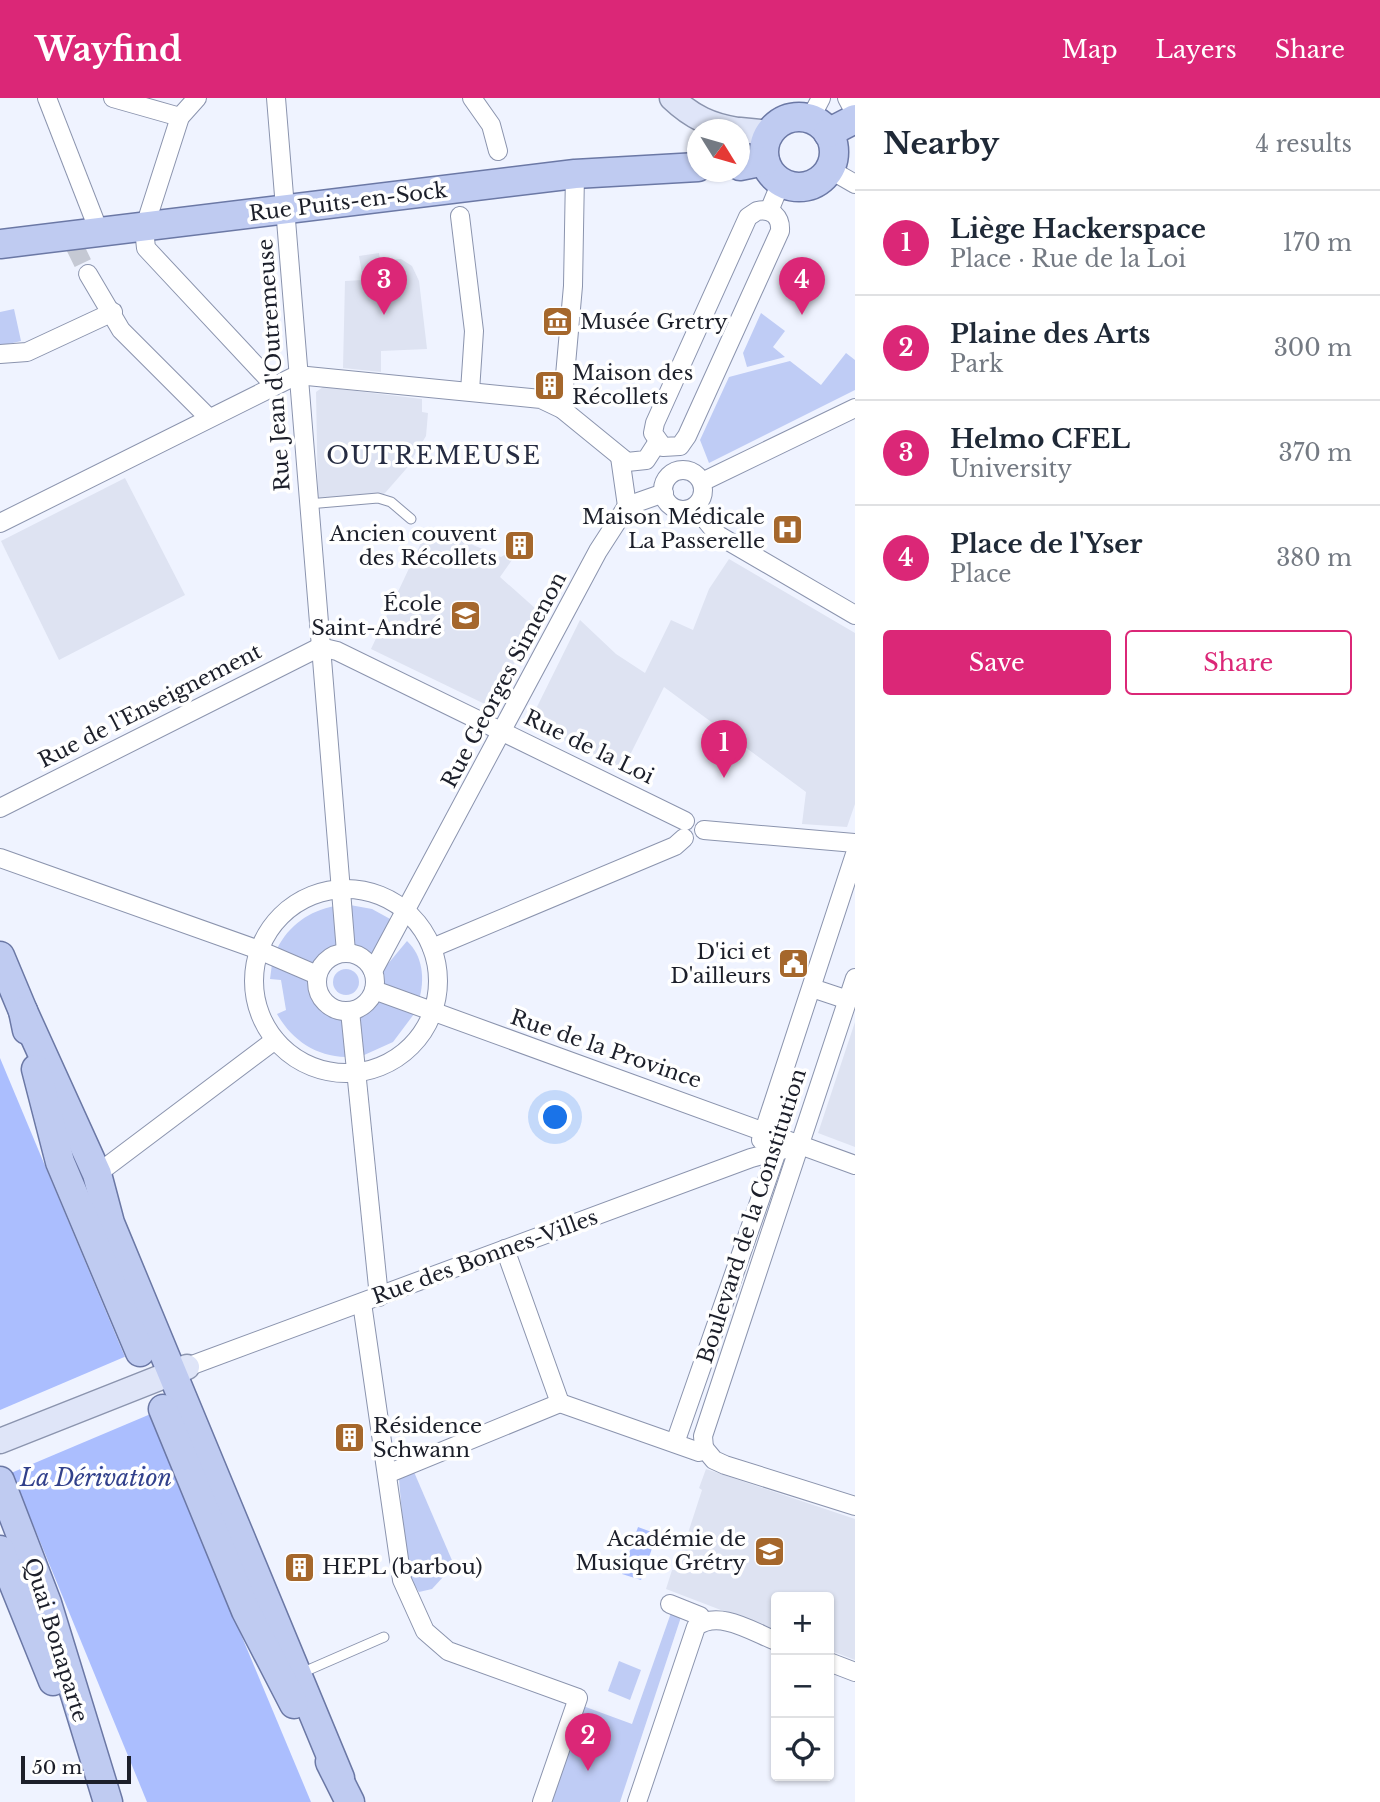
<!DOCTYPE html>
<html lang="en">
<head>
<meta charset="utf-8">
<style>
  :root { --surface:#fff; --page:#f2f2f3; --text:#1f2937; --muted:#747a83; --line:#e0e1e3; --accent:#db2777 }
  body { margin:0; font-family:"Libre Baskerville",serif; background:var(--page); color:var(--text) }
  .controls { position:absolute; right:21px; bottom:21px; display:grid; overflow:hidden; border-radius:7px; box-shadow:0 2px 5px #0004 }
  .controls button { width:63px; height:63px; display:grid; place-items:center; padding:0; border:0; border-bottom:2px solid var(--line); background:var(--surface); color:var(--text); font:35px sans-serif }
  .compass { position:absolute; left:687px; top:21px; width:63px; height:63px; border-radius:50%; background:var(--surface); box-shadow:0 2px 5px #0004; rotate:127deg }
  .scale { position:absolute; left:21px; bottom:18px; width:110px; box-sizing:border-box; padding-left:7px; border:4px solid #1c1f2a; border-top:0; font-size:19px; line-height:24px; white-space:nowrap; color:#1c1f2a; -webkit-text-stroke:5px #fff; paint-order:stroke }
  .you { position:absolute; left:556px; top:1020px; width:24px; height:24px; margin:-18px; border:5px solid #fff; border-radius:50%; background:#1a73e8; box-shadow:0 0 0 10px #1a73e833 }
  .badge { display:grid; place-items:center; width:46px; height:46px; border-radius:50%; background:var(--accent); color:#fff; font-size:23px; font-weight:700 }
  .pin { position:absolute; translate:-50% -58px; filter:drop-shadow(0 2px 4px #0008) }
  .pin::after { content:''; position:absolute; top:37px; width:24px; height:21px; background:inherit; clip-path:polygon(0 0,100% 0,50% 100%) }
  .list { margin:0; padding:0; list-style:none }
  h2 { display:flex; justify-content:space-between; align-items:center; height:91px; margin:0; padding:0 28px; font-size:30px }
  h2 small { font-size:23px; font-weight:400; color:var(--muted) }
  .list li { display:grid; grid-template-columns:46px 1fr auto; gap:21px; align-items:center; box-sizing:border-box; height:105px; padding:0 28px; border-top:2px solid var(--line) }
  .list b { display:block; font-size:26px; white-space:nowrap }
  .list p { margin:0; font-size:23px; white-space:nowrap; color:var(--muted) }
  .list em { font-size:23px; font-style:normal; color:var(--muted) }
  .actions { display:flex; gap:14px; padding:21px 28px }
  .actions a { flex:1; padding:16px 0; border:2px solid var(--accent); border-radius:7px; text-align:center; font-size:24px; color:var(--accent) }
  .actions .main { background:var(--accent); color:#fff }
  .icon { flex:none; width:38px; height:38px; fill:none; stroke:currentColor; stroke-width:2; stroke-linecap:round; stroke-linejoin:round }
  .map { position:relative; flex:none; width:855px; height:1704px; overflow:hidden }
  header { display:flex; align-items:center; gap:42px; box-sizing:border-box; height:98px; padding:0 35px; background:var(--accent); color:#fff }
  header strong { font-size:33px }
  nav { display:flex; gap:38px; margin-inline-start:auto; font-size:24px }
  main { display:flex }
  aside { flex:1; background:var(--surface) }
  .map>svg:first-child { display:block }
  .built { fill:#dee3f2 }
  .green { fill:#bfccf5 }
  .water { fill:#abbefe }
  .pier { fill:#eff3ff }
  .lines { fill:none; stroke-linecap:round; stroke-linejoin:round }
  .street-tunnel { stroke:#c5c9d4; stroke-width:18; stroke-dasharray:18 9; stroke-linecap:butt }
  .lane-casing { stroke:#8b94ae; stroke-width:11 }
  .street-casing { stroke:#8b94ae; stroke-width:20 }
  .secondary-casing { stroke:#8b94ae; stroke-width:27 }
  .primary-casing { stroke:#6b78a5; stroke-width:31 }
  .lane { stroke:#fff; stroke-width:9 }
  .street { stroke:#fff; stroke-width:18 }
  .secondary { stroke:#dfe5f8; stroke-width:24 }
  .primary { stroke:#bfcbf1; stroke-width:28 }
  .labels { text-anchor:middle; dominant-baseline:central; stroke-width:7; stroke-linejoin:round; paint-order:stroke }
  .street-label { font-size:21px; fill:#1c1f2a; stroke:#fff }
  .poi-label { font-size:21px; fill:#1c1f2a; stroke:#fff; text-anchor:end }
  .water-label { font-size:23px; font-style:italic; fill:#32418b; stroke:#fff }
  .quarter-label { font-size:24px; letter-spacing:2px; fill:#262c42; stroke:#fff }
</style>
</head>
<body>
<header>
<strong>Wayfind</strong>
<nav><a>Map</a><a>Layers</a><a>Share</a></nav>
</header>
<main>
<div class="map">
<svg width="855" height="1704" viewBox="0 0 855 1704">
  <rect width="100%" height="100%" fill="#eff3ff"/>
  <g class="built">
    <path d="M 379,155 L 380,162 L 401,161 L 412,168 L 419,183 L 427,251 L 381,253 L 381,274 L 343,270 L 345,183 L 363,182 L 359,158 Z"/>
    <path d="M 323,289 L 422,301 L 422,314 L 428,315 L 426,338 L 406,371 L 385,395 L 375,402 L 318,403 L 316,294 Z"/>
    <path d="M 125,380 L 185,497 L 59,562 L 1,443 Z"/>
    <path d="M 429,428 L 501,459 L 506,456 L 512,462 L 500,479 L 545,519 L 537,533 L 531,531 L 493,610 L 371,551 Z"/>
    <path d="M 729,461 L 855,535 L 855,706 L 847,729 L 802,726 L 806,694 L 664,589 L 623,671 L 529,625 L 580,522 L 616,556 L 645,575 L 671,522 L 693,532 L 709,491 Z"/>
    <path d="M 855,924 L 855,1049 L 818,1035 Z"/>
    <path d="M 706,1371 L 855,1421 L 855,1562 L 829,1552 L 829,1499 L 776,1499 L 776,1533 L 666,1491 L 672,1472 L 676,1472 L 702,1392 L 699,1390 Z"/>
  </g>
  <g class="green">
    <path d="M 14,211 L 21,243 L 0,248 L 0,214 Z"/>
    <path d="M 761,215 L 785,233 L 773,249 L 785,259 L 747,269 L 743,255 Z"/>
    <path d="M 846,255 L 855,262 L 855,292 L 709,365 L 700,342 L 729,279 L 790,263 L 821,287 Z"/>
    <path d="M 350,807 L 372,811 L 392,822 L 373,858 L 353,847 Z"/>
    <path d="M 335,808 L 338,847 L 322,854 L 313,867 L 277,851 C 289,827 309,813 335,808 Z"/>
    <path d="M 407,843 C 423,858 425,881 419,902 L 383,888 L 382,873 Z"/>
    <path d="M 272,866 L 309,882 C 308,904 323,916 343,921 L 346,959 C 315,958 292,942 277,916 L 286,912 L 281,882 L 270,881 Z"/>
    <circle cx="346" cy="884" r="13"/>
    <path d="M 379,902 L 414,916 L 393,944 L 362,958 L 358,919 L 369,913 Z"/>
    <path d="M 411,1367 L 454,1467 L 432,1491 L 419,1494 L 407,1476 L 399,1381 Z"/>
    <path d="M 672,1512 L 682,1516 L 620,1704 L 551,1704 L 583,1608 L 632,1626 Z"/>
    <path d="M 619,1563 L 641,1572 L 630,1602 L 608,1593 Z"/>
  </g>
  <g class="water">
    <path d="M 0,960 L 311,1704 L 147,1704 L 0,1346 Z"/>
    <path d="M 638,1429 L 657,1436 L 641,1482 L 622,1476 Z"/>
  </g>
  <path class="pier" d="M 129,1257 L 153,1315 L 11,1375 L 0,1349 L 0,1312 Z"/>
  <g class="lines">
    <path class="street-tunnel" d="M 75,149 L 88,176"/>
    <defs>
      <g id="lane">
        <path d="M 308,406 L 378,400 L 391,404 L 411,421"/>
        <path d="M 299,1576 L 384,1539"/>
      </g>
      <g id="street">
        <path d="M 47,0 L 100,136"/>
        <path d="M 113,0 L 180,19"/>
        <path d="M 197,0 L 180,19 L 144,131 L 146,150 L 274,287"/>
        <path d="M 276,0 L 346,854"/>
        <path d="M 472,0 L 491,27 L 498,53"/>
        <path d="M 847,0 L 855,15"/>
        <path d="M 810,21 L 821,0"/>
        <path d="M 829,71 L 855,86"/>
        <path d="M 757,113 C 772,110 781,119 780,133 L 687,338 L 680,348 L 663,349 L 653,335 L 655,325 L 748,119 Z"/>
        <path d="M 769,113 L 781,84"/>
        <path d="M 460,118 L 474,233 L 470,293"/>
        <path d="M 88,176 L 121,232 L 209,320"/>
        <path d="M 0,256 L 27,254 L 113,214"/>
        <path d="M 562,311 L 573,188 L 575,76"/>
        <path d="M 620,359 L 627,408"/>
        <circle cx="683" cy="392" r="20"/>
        <path d="M 702,384 L 855,310"/>
        <path d="M 695,409 L 718,437 L 855,517"/>
        <path d="M 0,425 L 297,277 L 541,301 L 562,311 L 627,364 L 646,362 L 657,345"/>
        <path d="M 0,710 L 320,549 L 337,553 L 685,723"/>
        <path d="M 704,732 L 855,745"/>
        <path d="M 0,760 L 259,852 L 317,877"/>
        <circle cx="346" cy="883" r="92"/>
        <path d="M 432,850 L 675,748 L 684,740"/>
        <circle cx="346" cy="884" r="29"/>
        <path d="M 373,873 L 598,453 L 627,408 L 664,395"/>
        <path d="M 812,890 L 848,902"/>
        <path d="M 374,892 L 855,1067"/>
        <path d="M 350,913 L 379,1199"/>
        <path d="M 761,1042 L 855,756"/>
        <path d="M 97,1076 L 275,942"/>
        <path d="M 505,1151 L 560,1305"/>
        <path d="M 362,1205 L 402,1482 L 425,1533 L 448,1553 L 578,1600 L 542,1704"/>
        <path d="M 187,1269 L 751,1060 L 800,1047"/>
        <path d="M 560,1305 L 699,1354 L 704,1350"/>
        <path d="M 675,1345 L 777,1053"/>
        <path d="M 704,1350 L 703,1338 L 855,880"/>
        <path d="M 704,1350 L 714,1362 L 725,1367 L 855,1408"/>
        <path d="M 387,1376 L 560,1305"/>
        <path d="M 670,1506 L 700,1518 L 702,1524"/>
        <path d="M 829,1564 L 855,1574"/>
        <path d="M 637,1704 L 696,1529 C 718,1511 753,1534 776,1543"/>
      </g>
      <g id="secondary">
        <path d="M 672,0 C 692,19 711,28 738,32"/>
        <path d="M 740,32 L 770,35"/>
        <path d="M 0,1343 L 187,1269"/>
      </g>
      <g id="primary">
        <circle cx="799" cy="54" r="35"/>
        <path d="M 828,35 L 855,21"/>
        <path d="M 740,68 L 765,63"/>
        <path d="M 0,146 L 575,76 L 698,69"/>
        <path d="M 0,858 L 23,913 L 27,932"/>
        <path d="M 23,913 L 97,1076 L 110,1125 L 340,1680"/>
        <path d="M 36,971 L 60,1064 L 140,1254"/>
        <path d="M 163,1311 L 246,1513 L 294,1606"/>
        <path d="M 0,1383 L 47,1505 L 108,1704"/>
        <path d="M 0,1452 L 53,1583"/>
        <path d="M 330,1664 L 350,1704"/>
      </g>
    </defs>
    <use href="#lane" class="lane-casing"/>
    <use href="#street" class="street-casing"/>
    <use href="#secondary" class="secondary-casing"/>
    <use href="#primary" class="primary-casing"/>
    <use href="#lane" class="lane"/>
    <use href="#street" class="street"/>
    <use href="#secondary" class="secondary"/>
    <use href="#primary" class="primary"/>
  </g>
  <defs>
    <symbol id="museum-square" viewBox="-11 -11 22 22"><rect x="-9" y="-9" width="18" height="18" rx="4" fill="#a5672c" stroke="#fff"/><path d="M0-6L6-3V-2H-6V-3ZM-5-1h2V3h-2ZM-1-1h2V3h-2ZM3-1h2V3H3ZM-6 4H6V6H-6Z" fill="#fff"/></symbol>
    <symbol id="building-square" viewBox="-11 -11 22 22"><rect x="-9" y="-9" width="18" height="18" rx="4" fill="#a5672c" stroke="#fff"/><path d="M-4-6H4V6H1V3H-1V6H-4ZM-2.5-4.3h1.7v1.8h-1.7ZM.8-4.3h1.7v1.8H.8ZM-2.5-1h1.7V.8h-1.7ZM.8-1h1.7V.8H.8Z" fill="#fff"/></symbol>
    <symbol id="hospital-square" viewBox="-11 -11 22 22"><rect x="-9" y="-9" width="18" height="18" rx="4" fill="#a5672c" stroke="#fff"/><path d="M-5-5h3v3.5h4V-5h3V5h-3V1.5h-4V5h-3Z" fill="#fff"/></symbol>
    <symbol id="school-square" viewBox="-11 -11 22 22"><rect x="-9" y="-9" width="18" height="18" rx="4" fill="#a5672c" stroke="#fff"/><path d="M0-5L7-2L0 1L-7-2ZM-4 1L0 2.5L4 1V4Q0 6-4 4Z" fill="#fff"/></symbol>
    <symbol id="civic-square" viewBox="-11 -11 22 22"><rect x="-9" y="-9" width="18" height="18" rx="4" fill="#a5672c" stroke="#fff"/><path d="M-.6-6.5H3V-4.5H.6V-3L4-1V1h2V6H-6V1h2V-1L-.6-3ZM-1.2 2.5V6h2.4V2.5Z" fill="#fff"/></symbol>
    <symbol id="university-square" viewBox="-11 -11 22 22"><rect x="-9" y="-9" width="18" height="18" rx="4" fill="#a5672c" stroke="#fff"/><path d="M0-5L7-2L0 1L-7-2ZM-4 1L0 2.5L4 1V4Q0 6-4 4Z" fill="#fff"/></symbol>
  </defs>
  <g fill-rule="evenodd">
    <use href="#museum-square" x="540" y="206" width="35" height="35"/>
    <use href="#building-square" x="532" y="270" width="35" height="35"/>
    <use href="#hospital-square" x="770" y="414" width="35" height="35"/>
    <use href="#building-square" x="502" y="430" width="35" height="35"/>
    <use href="#school-square" x="448" y="500" width="35" height="35"/>
    <use href="#civic-square" x="776" y="848" width="35" height="35"/>
    <use href="#building-square" x="332" y="1322" width="35" height="35"/>
    <use href="#university-square" x="752" y="1436" width="35" height="35"/>
    <use href="#building-square" x="282" y="1452" width="35" height="35"/>
  </g>
  <g class="labels">
    <g class="street-label">
      <text transform="translate(348 104) rotate(-7)">Rue Puits-en-Sock</text>
      <text transform="translate(274 267) rotate(-94)">Rue Jean d'Outremeuse</text>
      <text transform="translate(504 582) rotate(-62)">Rue Georges Simenon</text>
      <text transform="translate(150 608) rotate(-27)">Rue de l'Enseignement</text>
      <text transform="translate(589 649) rotate(26)">Rue de la Loi</text>
      <text transform="translate(606 951) rotate(19)">Rue de la Province</text>
      <text transform="translate(752 1118) rotate(-72)">Boulevard de la Constitution</text>
      <text transform="translate(485 1159) rotate(-20)">Rue des Bonnes-Villes</text>
      <text transform="translate(56 1542) rotate(73)">Quai Bonaparte</text>
    </g>
    <g class="poi-label">
      <text x="580" y="224" text-anchor="start">Musée Gretry</text>
      <text x="572" y="275" text-anchor="start">Maison des<tspan x="572" dy="24">Récollets</tspan></text>
      <text x="765" y="419">Maison Médicale<tspan x="765" dy="24">La Passerelle</tspan></text>
      <text x="497" y="436">Ancien couvent<tspan x="497" dy="24">des Récollets</tspan></text>
      <text x="442" y="506">École<tspan x="442" dy="24">Saint-André</tspan></text>
      <text x="771" y="854">D'ici et<tspan x="771" dy="24">D'ailleurs</tspan></text>
      <text x="373" y="1328" text-anchor="start">Résidence<tspan x="373" dy="24">Schwann</tspan></text>
      <text x="746" y="1441">Académie de<tspan x="746" dy="24">Musique Grétry</tspan></text>
      <text x="322" y="1469" text-anchor="start">HEPL (barbou)</text>
    </g>
    <g class="water-label">
      <text x="96" y="1380">La Dérivation</text>
    </g>
    <g class="quarter-label">
      <text x="434" y="357">OUTREMEUSE</text>
    </g>
  </g>
</svg>
<div class="controls">
<button>+</button>
<button>−</button>
<button><svg class="icon" aria-label="locate" viewBox="0 0 24 24"><circle cx="12" cy="12" r="6"/><path d="M12 2v4M12 18v4M2 12h4M18 12h4"/></svg></button>
</div>
<svg class="compass" viewBox="-18 -18 36 36"><path d="M0-13l5 13h-10z" fill="#e53935"/><path d="M0 13l5-13h-10z" fill="#747a83"/></svg>
<div class="scale">50 m</div>
<div class="you"></div>
<div class="pin badge" style="left:724px;top:680px">1</div>
<div class="pin badge" style="left:588px;top:1673px">2</div>
<div class="pin badge" style="left:384px;top:217px">3</div>
<div class="pin badge" style="left:802px;top:217px">4</div>
</div>
<aside>
<h2>Nearby<small>4 results</small></h2>
<ul class="list">
<li><span class="badge">1</span><div><b>Liège Hackerspace</b><p>Place · Rue de la Loi</p></div><em>170 m</em></li>
<li><span class="badge">2</span><div><b>Plaine des Arts</b><p>Park</p></div><em>300 m</em></li>
<li><span class="badge">3</span><div><b>Helmo CFEL</b><p>University</p></div><em>370 m</em></li>
<li><span class="badge">4</span><div><b>Place de l'Yser</b><p>Place</p></div><em>380 m</em></li>
</ul>
<div class="actions"><a class="main">Save</a><a>Share</a></div>
</aside>
</main>
</body>
</html>
